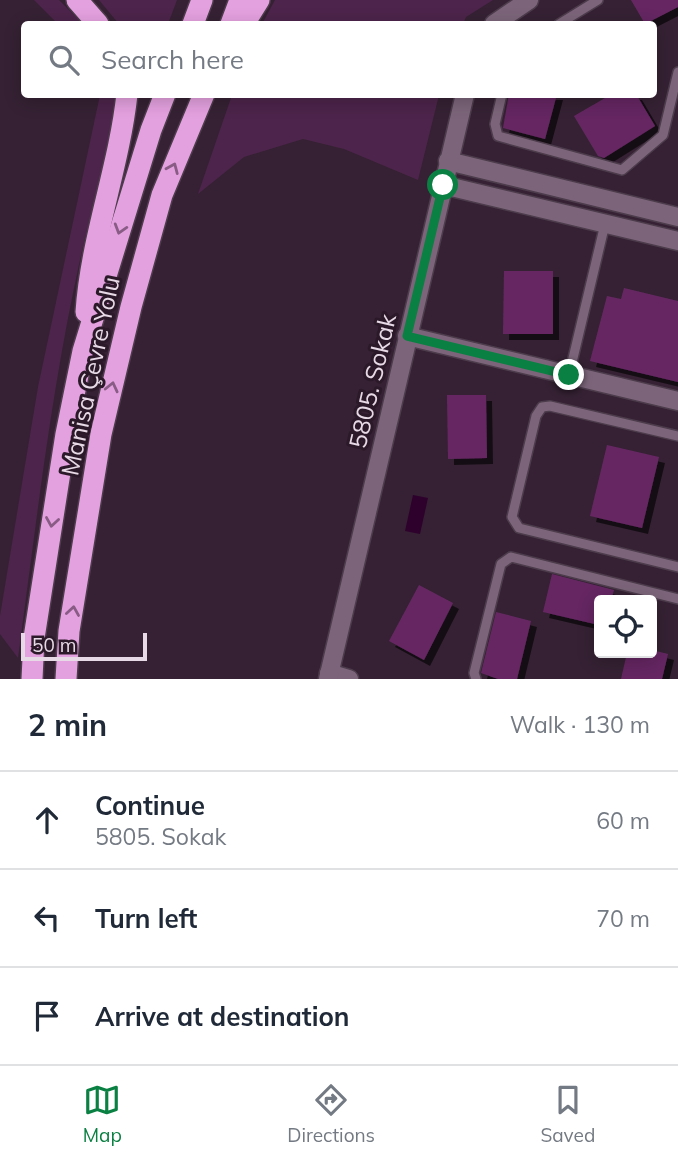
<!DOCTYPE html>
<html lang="en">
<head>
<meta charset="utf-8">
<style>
  :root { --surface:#fff; --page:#f2f2f3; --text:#1f2937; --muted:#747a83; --line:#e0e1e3; --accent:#0b8043 }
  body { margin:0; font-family:Mulish,sans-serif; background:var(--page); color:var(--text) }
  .controls { position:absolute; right:21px; bottom:21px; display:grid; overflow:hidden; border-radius:7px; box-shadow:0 4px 18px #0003 }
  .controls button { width:63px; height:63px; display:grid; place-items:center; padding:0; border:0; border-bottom:2px solid var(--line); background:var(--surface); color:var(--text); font:35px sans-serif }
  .scale { position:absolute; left:21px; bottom:18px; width:126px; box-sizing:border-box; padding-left:7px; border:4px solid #e7dae6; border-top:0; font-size:19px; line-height:24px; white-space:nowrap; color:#e7dae6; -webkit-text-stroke:5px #2b1829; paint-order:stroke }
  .stop { position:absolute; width:21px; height:21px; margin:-16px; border:5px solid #0b8043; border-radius:50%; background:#fff }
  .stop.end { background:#0b8043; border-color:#fff; box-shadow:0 2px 7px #0008 }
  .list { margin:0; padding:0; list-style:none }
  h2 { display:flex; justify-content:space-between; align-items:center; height:91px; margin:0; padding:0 28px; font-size:30px }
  h2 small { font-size:23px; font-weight:400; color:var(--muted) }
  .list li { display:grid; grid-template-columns:46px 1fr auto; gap:21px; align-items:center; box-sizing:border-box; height:98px; padding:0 28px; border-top:2px solid var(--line) }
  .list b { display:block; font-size:26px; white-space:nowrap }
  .list p { margin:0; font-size:23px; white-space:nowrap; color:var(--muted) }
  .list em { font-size:23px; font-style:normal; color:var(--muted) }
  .icon { flex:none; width:38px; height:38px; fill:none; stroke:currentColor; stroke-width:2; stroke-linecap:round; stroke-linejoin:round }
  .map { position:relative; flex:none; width:678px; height:679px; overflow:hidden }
  .search { position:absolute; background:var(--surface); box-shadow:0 4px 18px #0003; left:21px; right:21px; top:21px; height:77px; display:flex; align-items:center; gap:18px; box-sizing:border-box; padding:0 24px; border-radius:7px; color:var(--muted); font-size:26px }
  .sheet { height:385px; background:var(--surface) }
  nav { display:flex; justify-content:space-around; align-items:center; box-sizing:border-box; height:98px; border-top:2px solid var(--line); background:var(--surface); font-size:19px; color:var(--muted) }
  nav a { display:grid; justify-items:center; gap:4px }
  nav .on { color:var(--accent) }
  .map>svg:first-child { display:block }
  .green { fill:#4d244b }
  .water { fill:#2e012d }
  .building { fill:#652862; filter:url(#shadow) }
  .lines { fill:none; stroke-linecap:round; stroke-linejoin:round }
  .lane-casing { stroke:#4d3c4c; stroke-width:12 }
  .street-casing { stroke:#4d3c4c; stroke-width:21 }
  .highway-casing { stroke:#4d3c4c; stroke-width:24 }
  .lane { stroke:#7c657a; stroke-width:9 }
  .street { stroke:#7c657a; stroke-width:18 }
  .highway { stroke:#e4a1df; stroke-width:21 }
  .oneway { stroke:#885c84 }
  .route { stroke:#0b8043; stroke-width:9 }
  .labels { text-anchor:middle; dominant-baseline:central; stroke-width:6; stroke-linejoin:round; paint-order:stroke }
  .street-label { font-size:24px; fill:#e7dae6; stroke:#2b1829 }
</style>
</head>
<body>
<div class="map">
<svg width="678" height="679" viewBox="0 0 678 679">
  <defs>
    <filter id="shadow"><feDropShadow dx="6" dy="6" stdDeviation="0" flood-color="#0009"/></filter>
  </defs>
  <rect width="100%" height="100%" fill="#352133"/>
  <g class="green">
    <path d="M 34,0 L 59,0 L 83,24 L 58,24 Z"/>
    <path d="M 99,0 L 177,0 L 168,24 L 119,24 Z"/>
    <path d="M 275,0 L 493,0 L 466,17 L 463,24 L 262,24 Z"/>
    <path d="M 100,95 L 119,95 C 111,151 92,204 80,260 C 51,391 36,525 18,658 L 0,634 L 0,616 L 38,387 Z"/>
    <path d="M 232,95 L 232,94 L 439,95 L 418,180 L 344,149 L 303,139 L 244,157 L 198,194 Z"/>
  </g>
  <path class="water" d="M 413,495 L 428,498 L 420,534 L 405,531 Z"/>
  <g class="building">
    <path d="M 631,0 L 678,0 L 678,7 L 645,24 Z"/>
    <path d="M 509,94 L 557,94 L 545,139 L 503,128 Z"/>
    <path d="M 612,94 L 636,94 L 655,126 L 604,158 L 598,156 L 574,116 Z"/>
    <path d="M 504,271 L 553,271 L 553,334 L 503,334 Z"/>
    <path d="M 624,288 L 678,301 L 678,382 L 590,361 L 607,296 L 621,299 Z"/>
    <path d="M 447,395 L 486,395 L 487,458 L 448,459 Z"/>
    <path d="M 607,445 L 659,457 L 642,528 L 590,516 Z"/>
    <path d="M 552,574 L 614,590 L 611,600 L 599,600 L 599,625 L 543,612 Z"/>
    <path d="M 419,585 L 453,603 L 424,660 L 389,641 Z"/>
    <path d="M 496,612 L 531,621 L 517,679 L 498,679 L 481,673 Z"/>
    <path d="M 652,650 L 668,654 L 662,679 L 621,679 L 627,653 L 652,653 Z"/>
  </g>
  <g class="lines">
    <defs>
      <g id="lane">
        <path d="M 559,24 L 598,0"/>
        <path d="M 502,94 L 495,124 L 498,136 L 622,170 L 663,135 L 678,72"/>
        <path d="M 569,375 L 605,224"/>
        <path d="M 678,436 L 550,406 L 542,407 L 536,416 L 512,517 L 519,528 L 678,567"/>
        <path d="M 476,679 L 474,673 L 501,564 L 511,557 L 678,599"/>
      </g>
      <g id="street">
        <path d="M 494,24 L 529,0"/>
        <path d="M 448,161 L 678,217"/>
        <path d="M 443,185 L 678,241"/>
        <path d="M 407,336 L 678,401"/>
        <path d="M 329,673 L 349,679"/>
        <path d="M 328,679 L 465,94"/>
      </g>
      <g id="highway">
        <path d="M 77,0 L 98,24"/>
        <path d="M 193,24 L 202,0"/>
        <path d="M 231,24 L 240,0"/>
        <path d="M 244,24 L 259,0"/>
        <path d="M 86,312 C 91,238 119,168 127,94"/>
        <path d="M 32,679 L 34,638 L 66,434 L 83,351 L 151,130 L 165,94"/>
        <path d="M 66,679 L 69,631 L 101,434 L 131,307 L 162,195 L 204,94"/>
      </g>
    </defs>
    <use href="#lane" class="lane-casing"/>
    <use href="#street" class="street-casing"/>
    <use href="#highway" class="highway-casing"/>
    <use href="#lane" class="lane"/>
    <use href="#street" class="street"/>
    <use href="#highway" class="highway"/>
  </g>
  <defs><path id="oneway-chevron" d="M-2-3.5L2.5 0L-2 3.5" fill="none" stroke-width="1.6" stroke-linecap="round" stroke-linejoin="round" transform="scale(1.75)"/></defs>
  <g class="oneway">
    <use href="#oneway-chevron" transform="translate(173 168) rotate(-67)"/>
    <use href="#oneway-chevron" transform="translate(120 229) rotate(107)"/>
    <use href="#oneway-chevron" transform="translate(112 387) rotate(-77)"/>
    <use href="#oneway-chevron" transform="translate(52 522) rotate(99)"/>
    <use href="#oneway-chevron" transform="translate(73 611) rotate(-81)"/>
  </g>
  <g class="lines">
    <path class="route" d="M 443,185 L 407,336 L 569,375"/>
  </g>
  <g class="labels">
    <g class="street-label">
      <text transform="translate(90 376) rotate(-78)">Manisa Çevre Yolu</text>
      <text transform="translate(372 381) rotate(-77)">5805. Sokak</text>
    </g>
  </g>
</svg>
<div class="controls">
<button><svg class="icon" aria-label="locate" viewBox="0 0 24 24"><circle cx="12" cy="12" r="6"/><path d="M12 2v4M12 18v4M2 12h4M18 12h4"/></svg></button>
</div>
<div class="scale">50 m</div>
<div class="stop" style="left:443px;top:185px"></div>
<div class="stop end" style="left:569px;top:375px"></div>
<div class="search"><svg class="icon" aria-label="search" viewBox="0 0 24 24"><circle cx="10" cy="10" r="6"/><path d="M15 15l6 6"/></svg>Search here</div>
</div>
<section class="sheet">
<h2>2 min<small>Walk · 130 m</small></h2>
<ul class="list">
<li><svg class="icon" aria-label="ahead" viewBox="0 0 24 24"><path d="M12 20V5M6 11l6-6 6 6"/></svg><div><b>Continue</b><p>5805. Sokak</p></div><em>60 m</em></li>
<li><svg class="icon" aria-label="left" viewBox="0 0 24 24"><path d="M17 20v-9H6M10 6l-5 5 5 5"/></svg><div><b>Turn left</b></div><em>70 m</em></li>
<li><svg class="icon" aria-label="arrive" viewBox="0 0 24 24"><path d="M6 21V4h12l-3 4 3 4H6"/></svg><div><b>Arrive at destination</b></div></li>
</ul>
</section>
<nav>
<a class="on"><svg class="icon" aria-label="map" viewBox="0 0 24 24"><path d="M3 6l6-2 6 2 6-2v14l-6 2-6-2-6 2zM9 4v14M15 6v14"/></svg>Map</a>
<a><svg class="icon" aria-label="directions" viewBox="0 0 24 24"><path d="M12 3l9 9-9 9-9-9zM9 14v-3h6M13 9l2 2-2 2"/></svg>Directions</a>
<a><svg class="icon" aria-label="saved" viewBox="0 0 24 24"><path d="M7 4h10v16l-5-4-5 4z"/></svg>Saved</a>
</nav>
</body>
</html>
